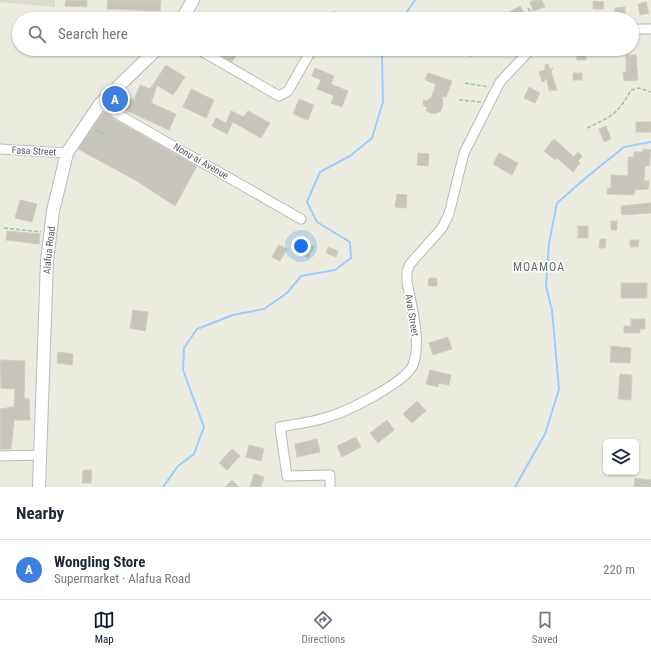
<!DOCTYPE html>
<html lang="en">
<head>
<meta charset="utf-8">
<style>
  :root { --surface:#fff; --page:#f2f2f3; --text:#1f2937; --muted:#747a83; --line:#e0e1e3; --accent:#111827 }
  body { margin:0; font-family:"Roboto Condensed",sans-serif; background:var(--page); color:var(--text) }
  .controls { position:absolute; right:12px; bottom:12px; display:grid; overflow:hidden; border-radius:6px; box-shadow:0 1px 3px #0004 }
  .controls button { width:36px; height:36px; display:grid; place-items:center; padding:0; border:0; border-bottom:1px solid var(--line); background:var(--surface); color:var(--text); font:20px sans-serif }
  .you { position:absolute; left:301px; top:246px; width:14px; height:14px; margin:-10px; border:3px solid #fff; border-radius:50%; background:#1a73e8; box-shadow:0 0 0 6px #1a73e833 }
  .badge { display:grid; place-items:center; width:26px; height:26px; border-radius:50%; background:var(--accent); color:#fff; font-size:13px; font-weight:700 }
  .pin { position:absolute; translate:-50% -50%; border:2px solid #fff; box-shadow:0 1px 4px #0006 }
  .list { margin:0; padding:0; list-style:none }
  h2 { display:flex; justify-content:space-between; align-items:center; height:52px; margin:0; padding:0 16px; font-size:17px }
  h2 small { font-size:13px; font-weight:400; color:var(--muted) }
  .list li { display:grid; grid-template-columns:26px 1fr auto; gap:12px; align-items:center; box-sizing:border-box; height:60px; padding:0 16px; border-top:1px solid var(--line) }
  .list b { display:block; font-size:15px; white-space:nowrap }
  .list p { margin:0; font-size:13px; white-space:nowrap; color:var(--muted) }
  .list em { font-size:13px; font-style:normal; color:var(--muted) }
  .icon { flex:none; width:22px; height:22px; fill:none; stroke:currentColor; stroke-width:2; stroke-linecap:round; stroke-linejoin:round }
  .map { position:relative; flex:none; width:651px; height:487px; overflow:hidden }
  .search { position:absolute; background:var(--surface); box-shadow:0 1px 3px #0004; left:12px; right:12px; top:12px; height:44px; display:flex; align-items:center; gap:10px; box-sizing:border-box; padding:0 14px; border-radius:22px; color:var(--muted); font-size:15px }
  .sheet { height:112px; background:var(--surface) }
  nav { display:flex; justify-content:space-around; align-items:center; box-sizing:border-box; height:56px; border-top:1px solid var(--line); background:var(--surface); font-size:11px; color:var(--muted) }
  nav a { display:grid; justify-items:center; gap:2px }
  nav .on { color:var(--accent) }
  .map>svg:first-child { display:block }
  .education { fill:#dcdace }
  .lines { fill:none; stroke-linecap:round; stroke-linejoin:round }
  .stream { stroke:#9ccbff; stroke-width:2 }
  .building { fill:#c7c4bc; stroke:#d1cdbd }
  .street-casing { stroke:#b7b9bf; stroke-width:11 }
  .secondary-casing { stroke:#b8bbc2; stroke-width:14 }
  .path { stroke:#93c6a6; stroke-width:1.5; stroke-dasharray:4 2; stroke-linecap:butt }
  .street { stroke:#fff; stroke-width:9 }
  .secondary { stroke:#fff; stroke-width:12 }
  .labels { text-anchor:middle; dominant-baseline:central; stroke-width:3; stroke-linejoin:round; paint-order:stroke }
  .street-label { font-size:10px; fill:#585b61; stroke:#fff }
  .quarter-label { font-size:12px; letter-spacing:1px; fill:#696d73; stroke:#fff }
</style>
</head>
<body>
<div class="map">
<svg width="651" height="487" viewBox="0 0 651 487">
  <rect width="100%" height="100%" fill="#ecebdf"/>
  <path class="education" d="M 0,0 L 55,0 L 55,7 L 0,2 Z"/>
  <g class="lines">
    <g class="stream">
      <path d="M 402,19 L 415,0"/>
      <path d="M 163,487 L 178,466 L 194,454 L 204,427 L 183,370 L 184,348 L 197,329 L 233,315 L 264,309 L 287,293 L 301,276 L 335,270 L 351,258 L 350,242 L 317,222 L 307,202 L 320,172 L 350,156 L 372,138 L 383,102 L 382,57 L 386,49"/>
      <path d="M 515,487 L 545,434 L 559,389 L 552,310 L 546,286 L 549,243 L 557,203 L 588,176 L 624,147 L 651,142"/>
    </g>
  </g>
  <g class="building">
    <path d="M 66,0 L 87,0 L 87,7 L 65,6 Z"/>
    <path d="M 108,0 L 161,0 L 160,11 L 107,9 Z"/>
    <path d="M 535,0 L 542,0 L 545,7 L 533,11 L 530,2 Z"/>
    <path d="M 593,1 L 604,2 L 603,9 L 593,9 Z"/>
    <path d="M 646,2 L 649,13 L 640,15 L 638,4 Z"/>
    <path d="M 520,6 L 526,16 L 521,19 L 506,19 L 504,15 Z"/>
    <path d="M 625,7 L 625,16 L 615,16 L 615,8 Z"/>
    <path d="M 334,11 L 349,19 L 330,19 Z"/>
    <path d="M 224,49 L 240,49 L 232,62 L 220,55 Z"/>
    <path d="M 462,49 L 478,49 L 471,57 Z"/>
    <path d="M 586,50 L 586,60 L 577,60 L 576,51 Z"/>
    <path d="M 626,55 L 636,55 L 638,80 L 624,81 L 623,72 L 626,72 Z"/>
    <path d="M 548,64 L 550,69 L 553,68 L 551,72 L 557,90 L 549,91 L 547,79 L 542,82 L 539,72 L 545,70 L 545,65 Z"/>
    <path d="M 166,65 L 185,77 L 173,95 L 157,85 L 151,103 L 176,114 L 169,130 L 123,109 L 128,97 L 134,100 L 140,85 L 150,89 Z"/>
    <path d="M 315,68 L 334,76 L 331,84 L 348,91 L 342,107 L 331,103 L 334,96 L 317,89 L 321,80 L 312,76 Z"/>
    <path d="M 428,73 L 452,81 L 446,97 L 442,96 L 443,105 L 441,111 L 434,114 L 426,111 L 427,107 L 424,106 L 423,100 L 427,101 L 429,98 L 431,99 L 436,84 L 425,80 Z"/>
    <rect x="573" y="73" width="9" height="7"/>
    <path d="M 529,87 L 540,93 L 535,103 L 524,98 Z"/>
    <path d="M 191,89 L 214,100 L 206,118 L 183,107 Z"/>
    <path d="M 299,99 L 314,105 L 308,120 L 293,114 Z"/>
    <path d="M 231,111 L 244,117 L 248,111 L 270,123 L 261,138 L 233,122 L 227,134 L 212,126 L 216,118 L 226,123 Z"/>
    <path d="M 103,113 L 197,166 L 175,206 L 137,181 L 78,149 Z"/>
    <rect x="636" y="122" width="15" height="10"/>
    <path d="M 606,126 L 611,139 L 604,142 L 599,129 Z"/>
    <path d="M 554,139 L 574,157 L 578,152 L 582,156 L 578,161 L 580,163 L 573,172 L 557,158 L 555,160 L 544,151 Z"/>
    <path d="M 643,149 L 651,150 L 649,166 L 645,166 L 644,181 L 649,181 L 648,189 L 635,190 L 634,195 L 607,194 L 608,188 L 611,188 L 611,175 L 628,176 L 628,157 L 634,157 L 634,152 L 643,152 Z"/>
    <path d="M 418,153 L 429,154 L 428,166 L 417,165 Z"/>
    <path d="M 499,153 L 518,163 L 512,175 L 493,164 Z"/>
    <path d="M 397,194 L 407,195 L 406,208 L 395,207 Z"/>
    <path d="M 20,200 L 37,204 L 32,222 L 15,218 Z"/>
    <path d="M 651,203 L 651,213 L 622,215 L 621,206 Z"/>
    <rect x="611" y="221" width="6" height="9"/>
    <rect x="578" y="226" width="10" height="12"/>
    <path d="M 7,231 L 40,234 L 39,244 L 6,240 Z"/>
    <path d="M 600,239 L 606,239 L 605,248 L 599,248 Z"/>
    <path d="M 630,240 L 639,240 L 638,247 L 630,247 Z"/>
    <path d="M 301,241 L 314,247 L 308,258 L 296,252 Z"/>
    <path d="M 279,245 L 287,249 L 280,261 L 272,257 Z"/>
    <path d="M 328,247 L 338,251 L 336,257 L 326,253 Z"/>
    <path d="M 429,278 L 437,278 L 437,286 L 428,286 Z"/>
    <rect x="621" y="283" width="26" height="15"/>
    <path d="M 133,310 L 148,312 L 145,331 L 130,328 Z"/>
    <path d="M 631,319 L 645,319 L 645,329 L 640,329 L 640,333 L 624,333 L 624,326 L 631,326 Z"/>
    <path d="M 448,337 L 452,349 L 433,355 L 429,343 Z"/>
    <path d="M 611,346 L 631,348 L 630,363 L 610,362 Z"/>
    <path d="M 58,352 L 73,354 L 72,365 L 57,363 Z"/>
    <path d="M 0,360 L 25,361 L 24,398 L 29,399 L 30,420 L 14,420 L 11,449 L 0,449 L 0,409 L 14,407 L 15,389 L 1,388 Z"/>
    <path d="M 430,370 L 451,375 L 449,385 L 439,383 L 438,387 L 426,384 Z"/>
    <path d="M 620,374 L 632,375 L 631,400 L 618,399 Z"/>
    <path d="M 417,401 L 426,411 L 412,423 L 403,414 Z"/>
    <path d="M 387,420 L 394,430 L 378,443 L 370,433 Z"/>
    <path d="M 356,437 L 361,447 L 342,457 L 337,446 Z"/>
    <path d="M 317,439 L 320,452 L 297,457 L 295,444 Z"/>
    <path d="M 249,445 L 264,449 L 261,461 L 246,457 Z"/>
    <path d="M 232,449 L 240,456 L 227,470 L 219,463 Z"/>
    <path d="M 83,470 L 92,470 L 91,483 L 82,483 Z"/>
    <path d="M 254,474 L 264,477 L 261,487 L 250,487 Z"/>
    <path d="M 635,478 L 651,480 L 651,487 L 634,487 Z"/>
    <path d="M 232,480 L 239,487 L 225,487 Z"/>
  </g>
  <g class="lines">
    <defs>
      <g id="street">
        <path d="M 632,29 L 651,29"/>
        <path d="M 198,49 L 279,96 L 288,91 L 312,49"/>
        <path d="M 100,104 L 301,219"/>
        <path d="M 0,149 L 67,153"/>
        <path d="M 0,456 L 40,455"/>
        <path d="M 330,487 L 330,475 L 287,476 L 280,427 C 296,424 313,422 328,417 C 348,411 405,383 413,365 C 422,341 411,305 407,281 L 407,271 L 410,264 L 442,228 L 449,214 L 464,153 L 500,82 L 531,49"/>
      </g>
      <g id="secondary">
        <path d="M 182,19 L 193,0"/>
        <path id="s1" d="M 39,487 L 47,261 L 53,211 L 67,153 L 100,104 L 157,49"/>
      </g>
    </defs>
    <use href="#street" class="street-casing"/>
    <use href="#secondary" class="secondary-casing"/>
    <g class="path">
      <path d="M 528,8 L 535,19"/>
      <path d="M 465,83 L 489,87"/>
      <path d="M 459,100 L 481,102"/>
      <path d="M 587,128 C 611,117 618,114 631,90 L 639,88 L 651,92"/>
      <path d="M 95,130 L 103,134"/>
      <path d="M 4,228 L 41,232"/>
    </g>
    <use href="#street" class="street"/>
    <use href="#secondary" class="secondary"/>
  </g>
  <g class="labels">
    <g class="street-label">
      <text transform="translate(34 151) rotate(3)">Fasa Street</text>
      <text transform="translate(201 161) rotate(30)">Nonu-ai Avenue</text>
      <text stroke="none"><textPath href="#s1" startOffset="237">Alafua Road</textPath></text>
      <text transform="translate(412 315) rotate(81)">Avai Street</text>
    </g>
    <g class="quarter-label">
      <text x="539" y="267">MOAMOA</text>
    </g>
  </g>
</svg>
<div class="controls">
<button><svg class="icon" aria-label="layers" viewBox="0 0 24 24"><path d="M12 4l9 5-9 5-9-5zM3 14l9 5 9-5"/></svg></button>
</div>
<div class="you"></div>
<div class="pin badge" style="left:115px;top:99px;background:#3f7fe0">A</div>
<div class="search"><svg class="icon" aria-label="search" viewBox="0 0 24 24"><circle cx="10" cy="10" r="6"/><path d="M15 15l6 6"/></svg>Search here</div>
</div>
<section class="sheet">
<h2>Nearby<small></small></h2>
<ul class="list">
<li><span class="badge" style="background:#3f7fe0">A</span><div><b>Wongling Store</b><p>Supermarket · Alafua Road</p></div><em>220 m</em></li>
</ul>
</section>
<nav>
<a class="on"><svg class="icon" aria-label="map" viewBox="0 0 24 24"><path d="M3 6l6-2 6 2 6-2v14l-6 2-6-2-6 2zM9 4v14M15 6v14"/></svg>Map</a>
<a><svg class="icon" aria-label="directions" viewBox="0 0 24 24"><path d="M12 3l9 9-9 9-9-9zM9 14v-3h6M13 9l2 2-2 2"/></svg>Directions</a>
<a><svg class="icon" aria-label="saved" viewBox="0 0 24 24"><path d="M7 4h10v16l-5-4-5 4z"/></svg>Saved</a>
</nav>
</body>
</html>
